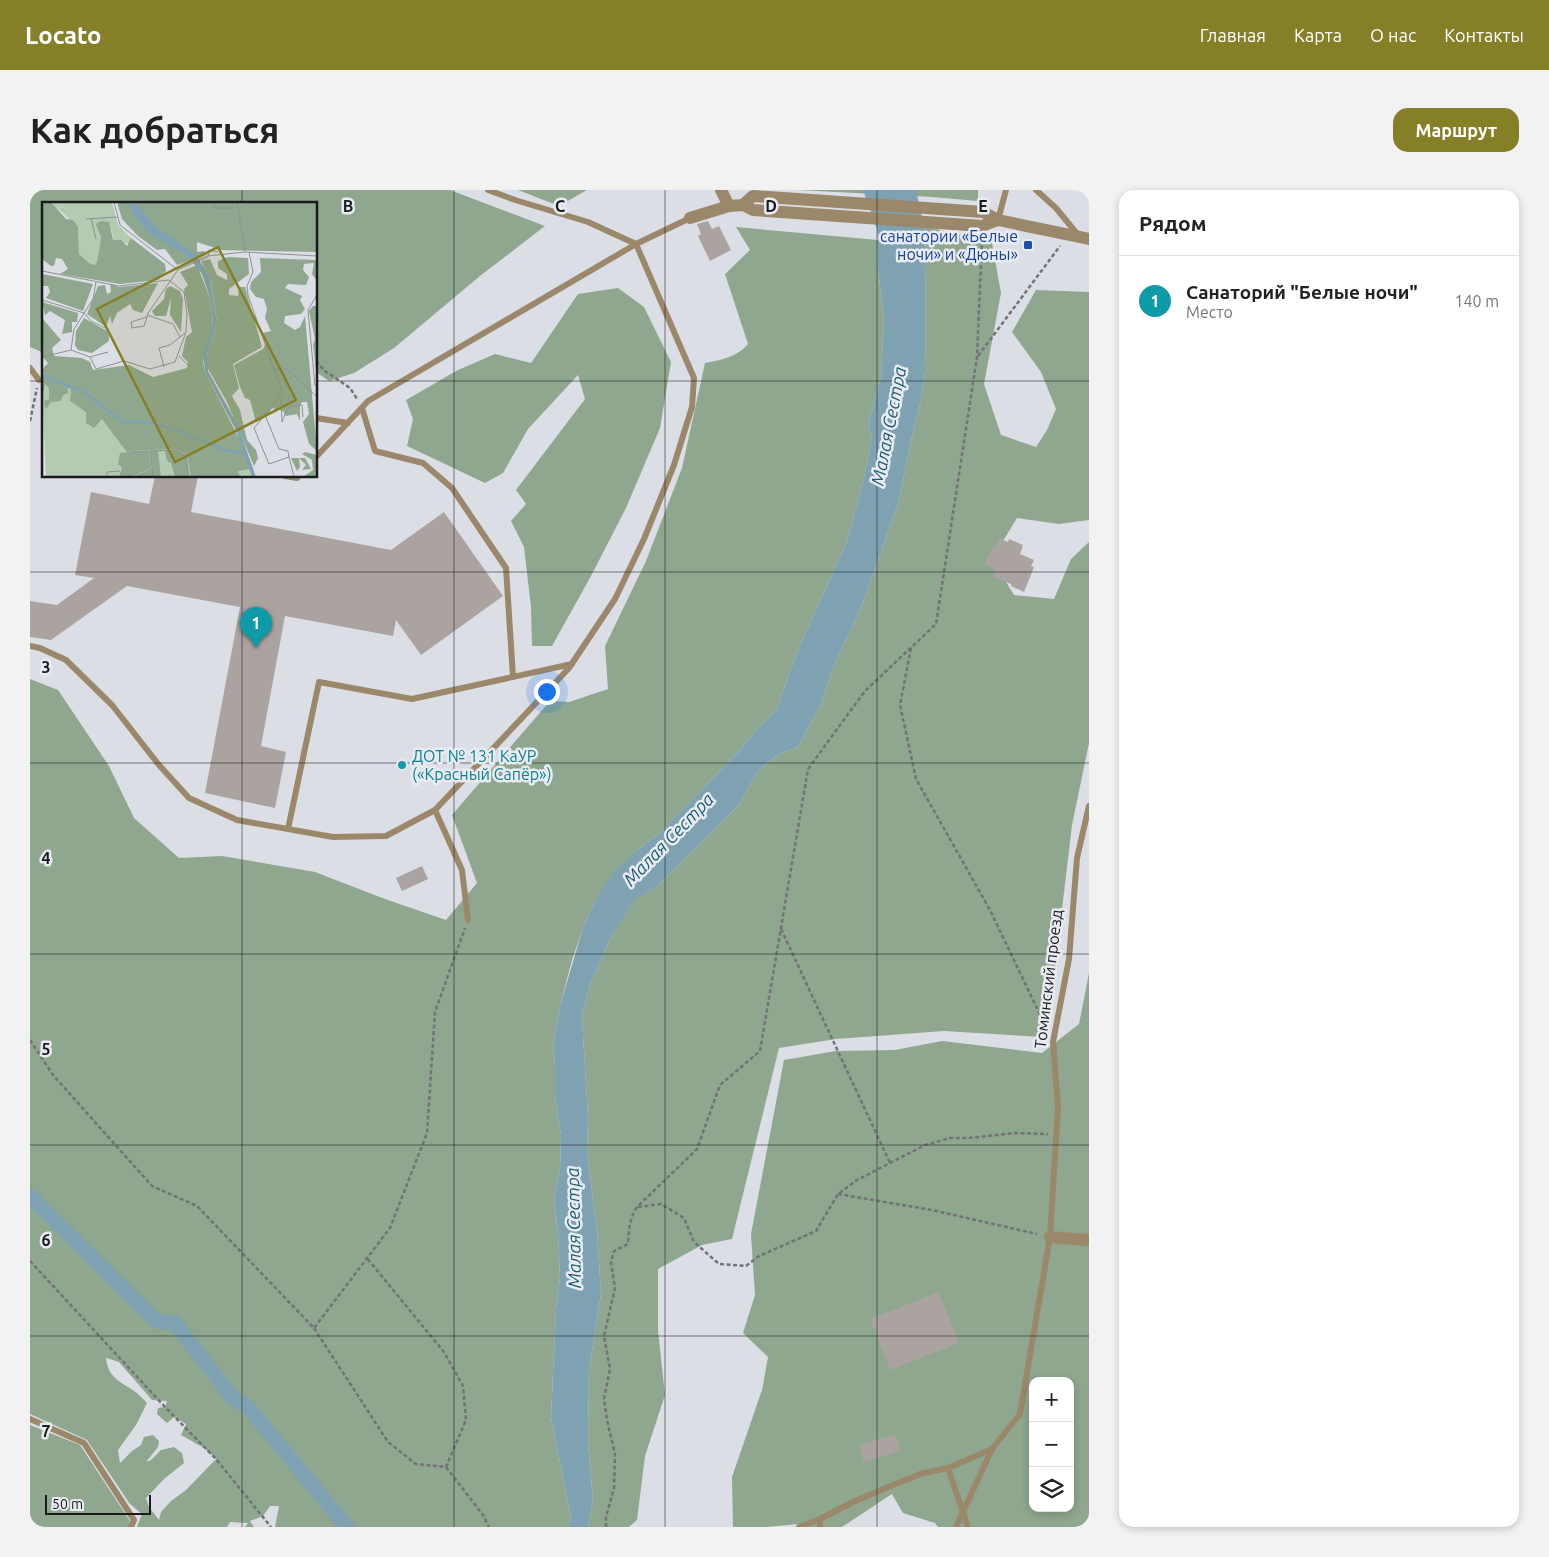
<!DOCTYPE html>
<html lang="ru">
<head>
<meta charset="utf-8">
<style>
  :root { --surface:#fff; --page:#f2f2f2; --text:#222; --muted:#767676; --line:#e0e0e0; --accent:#858027 }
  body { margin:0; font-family:Ubuntu,sans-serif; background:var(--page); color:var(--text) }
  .controls { position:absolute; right:15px; bottom:15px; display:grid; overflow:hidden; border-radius:10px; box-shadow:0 2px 8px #0003 }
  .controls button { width:45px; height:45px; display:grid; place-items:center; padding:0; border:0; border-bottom:1px solid var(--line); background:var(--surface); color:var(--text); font:25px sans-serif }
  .scale { position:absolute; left:15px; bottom:12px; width:106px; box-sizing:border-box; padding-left:5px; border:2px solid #1a1b1d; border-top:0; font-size:14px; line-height:18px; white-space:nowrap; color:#1a1b1d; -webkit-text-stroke:4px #e9ebf2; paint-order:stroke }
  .you { position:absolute; left:516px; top:501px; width:18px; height:18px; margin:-12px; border:4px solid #fff; border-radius:50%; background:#1a73e8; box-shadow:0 0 0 8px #1a73e833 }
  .badge { display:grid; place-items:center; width:32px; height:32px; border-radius:50%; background:var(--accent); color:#fff; font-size:16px; font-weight:700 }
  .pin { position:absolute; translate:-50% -41px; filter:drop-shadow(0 1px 2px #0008) }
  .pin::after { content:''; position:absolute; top:26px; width:18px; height:15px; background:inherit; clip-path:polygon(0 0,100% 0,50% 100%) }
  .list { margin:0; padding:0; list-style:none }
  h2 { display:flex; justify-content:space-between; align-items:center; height:65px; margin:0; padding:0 20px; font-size:21px }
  h2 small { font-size:16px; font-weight:400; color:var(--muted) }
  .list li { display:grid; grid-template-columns:32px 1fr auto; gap:15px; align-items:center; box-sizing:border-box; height:90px; padding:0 20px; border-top:1px solid var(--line) }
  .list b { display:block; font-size:19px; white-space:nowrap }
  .list p { margin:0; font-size:16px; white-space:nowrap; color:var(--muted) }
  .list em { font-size:16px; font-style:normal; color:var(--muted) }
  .icon { flex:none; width:28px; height:28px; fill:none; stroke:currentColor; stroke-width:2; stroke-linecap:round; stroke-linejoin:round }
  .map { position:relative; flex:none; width:1059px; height:1337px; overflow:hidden; border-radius:15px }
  header { display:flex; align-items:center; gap:30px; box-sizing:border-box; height:70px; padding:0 25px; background:var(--accent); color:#fff }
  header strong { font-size:24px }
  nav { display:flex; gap:28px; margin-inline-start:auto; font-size:18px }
  .intro { display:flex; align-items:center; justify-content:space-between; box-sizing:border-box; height:120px; padding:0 30px }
  h1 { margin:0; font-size:35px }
  .button { padding:12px 22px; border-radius:15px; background:var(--accent); color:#fff; font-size:18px; font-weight:700 }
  main { display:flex; gap:30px; padding:0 30px }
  aside { flex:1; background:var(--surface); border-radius:15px; box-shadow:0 2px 8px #0003 }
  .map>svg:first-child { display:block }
  .forest { fill:#8fa78e; fill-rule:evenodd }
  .water { fill:#7fa2b2 }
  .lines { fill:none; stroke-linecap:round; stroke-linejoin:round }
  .canal { stroke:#7fa2b2; stroke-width:15 }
  .building { fill:#aaa3a0 }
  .path { stroke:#727377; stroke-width:2.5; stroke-dasharray:4 2.5; stroke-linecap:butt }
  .lane { stroke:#9b886b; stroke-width:6 }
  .street { stroke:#9b886b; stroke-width:12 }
  .grid { fill:none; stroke:#1a1b1d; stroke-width:1; stroke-opacity:0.55 }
  .transit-dot { fill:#1a4fb4; stroke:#e9ebf2; stroke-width:2 }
  .culture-dot { fill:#0f9aa8; stroke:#e9ebf2; stroke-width:2 }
  .labels { text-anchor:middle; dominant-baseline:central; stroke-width:5; stroke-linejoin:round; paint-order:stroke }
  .transit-label { font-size:16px; fill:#164399; stroke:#e9ebf2; text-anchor:end }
  .culture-label { font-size:16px; fill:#0d838f; stroke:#e9ebf2; text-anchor:start }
  .street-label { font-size:16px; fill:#1a1b1d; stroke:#e9ebf2 }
  .water-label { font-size:18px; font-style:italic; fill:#1b5d76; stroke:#e9ebf2 }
  .inset-river { fill:none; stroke:#7fa2b2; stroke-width:2.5 }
  .inset-road { fill:none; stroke:#8e9095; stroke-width:1 }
  .view { fill:#858027; fill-opacity:0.15; stroke:#858027; stroke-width:2.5 }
  .inset-edge { fill:none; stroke:#1a1b1d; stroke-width:2.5 }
  .grid-label { font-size:16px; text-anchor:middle; font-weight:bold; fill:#1a1b1d; stroke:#e9ebf2; stroke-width:5; stroke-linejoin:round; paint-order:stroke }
</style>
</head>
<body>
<header>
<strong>Locato</strong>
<nav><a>Главная</a><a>Карта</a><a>О нас</a><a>Контакты</a></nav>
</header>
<div class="intro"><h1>Как добраться</h1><a class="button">Маршрут</a></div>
<main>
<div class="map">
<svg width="1059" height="1337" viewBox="0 0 1059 1337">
  <rect width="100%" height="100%" fill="#dcdee5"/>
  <g class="forest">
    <path d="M 0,0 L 420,0 L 515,36 L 450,86 L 364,158 L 324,183 L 299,191 L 286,182 L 286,14 L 14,14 L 14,163 L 0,157 Z"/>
    <path d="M 488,0 L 557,0 L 529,16 Z"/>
    <path d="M 768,0 L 948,0 L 948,11 L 902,7 Z"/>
    <path d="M 894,36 L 962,53 L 971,103 L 954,194 L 971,245 L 1006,257 L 1017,240 L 1026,219 L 1011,182 L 982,142 L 1006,100 L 1059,102 L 1059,330 L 1029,334 L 987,328 L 962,369 L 984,405 L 1024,409 L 1041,369 L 1059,352 L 1059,553 L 1042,635 L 1021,812 L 1012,847 L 914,841 L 806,849 L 749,858 L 702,1049 L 672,1055 L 628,1079 L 628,1141 L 635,1205 L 615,1266 L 607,1330 L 599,1337 L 558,1337 L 563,1309 L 558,1253 L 559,1180 L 571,1104 L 567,1041 L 557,961 L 558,928 L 552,826 L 560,794 L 580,749 L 604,709 L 627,696 L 708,616 L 728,581 L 747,565 L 768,557 L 790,516 L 802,480 L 832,415 L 868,314 L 884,237 L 891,210 L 895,182 L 896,65 Z"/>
    <path d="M 706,37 L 848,50 L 848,79 L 854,127 L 851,187 L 838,236 L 842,247 L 834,288 L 817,352 L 767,462 L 746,521 L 729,537 L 712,558 L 631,642 L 610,658 L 564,713 L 552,741 L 542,770 L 530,816 L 523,856 L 525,873 L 525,906 L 531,945 L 530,981 L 524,1008 L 528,1043 L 530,1088 L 526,1119 L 521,1227 L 541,1328 L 538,1337 L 245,1337 L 249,1316 L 240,1316 L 233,1326 L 220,1331 L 224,1337 L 215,1337 L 218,1333 L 200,1332 L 197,1337 L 107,1337 L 112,1324 L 100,1314 L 57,1250 L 0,1224 L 0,489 L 28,500 L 79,576 L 104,628 L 149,668 L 192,666 L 285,682 L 355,709 L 416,730 L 447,693 L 422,625 L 520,511 L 539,512 L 578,499 L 575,456 L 616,371 L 652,278 L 675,173 C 692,170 707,167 718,154 L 695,84 L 720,60 ZM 76,1168 L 89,1172 L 122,1210 L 137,1211 L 135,1217 L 128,1218 L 127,1224 L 137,1233 L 144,1227 L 156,1234 L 151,1245 L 174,1258 L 186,1269 L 156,1300 L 141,1311 L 131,1322 L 129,1330 L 119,1317 L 116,1308 L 134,1289 L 154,1273 L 152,1263 L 144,1257 L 131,1260 L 121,1270 L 116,1272 L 128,1257 L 129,1251 L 123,1245 L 114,1247 L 111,1255 L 102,1261 L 90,1273 L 88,1260 L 106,1235 L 117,1213 C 113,1209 109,1204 104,1201 C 90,1191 78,1188 76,1168 Z"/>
    <path d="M 588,98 L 614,117 L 641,172 L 630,238 L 596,318 L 561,386 L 522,456 L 502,456 L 501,417 L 494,357 L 481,331 L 496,314 L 486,300 L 555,209 L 548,185 L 498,239 L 473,283 L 455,293 L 377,256 L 383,229 L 376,210 L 428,180 L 465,164 L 501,173 L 548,104 Z"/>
    <path d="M 1059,783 L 1059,1337 L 908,1337 L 905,1333 L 873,1323 L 862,1304 L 812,1337 L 779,1337 L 769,1334 L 736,1337 L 703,1337 L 702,1287 L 732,1200 L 738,1167 L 713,1143 L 725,1105 L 721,1044 L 754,870 L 806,861 L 865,860 L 912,851 L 1012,863 L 1049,834 ZM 1003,1191 L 1040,1191 L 1040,1318 L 1003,1318 Z"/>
    <path d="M 0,1235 L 50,1255 L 100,1331 L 98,1337 L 0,1337 Z"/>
  </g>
  <path class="water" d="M 833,0 L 886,0 L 894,36 L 896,65 L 895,182 L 891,210 L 884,237 L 868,314 L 832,415 L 802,480 L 790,516 L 768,557 L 747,565 L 728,581 L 708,616 L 627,696 L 604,710 L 580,749 L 560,794 L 552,826 L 558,928 L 557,961 L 567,1041 L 571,1104 L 559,1180 L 558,1253 L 563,1309 L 558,1337 L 538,1337 L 541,1328 L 521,1227 L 526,1119 L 530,1088 L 528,1043 L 524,1008 L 530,981 L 531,945 L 525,906 L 525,873 L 523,856 L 530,816 L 552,741 L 564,713 L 583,682 L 610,658 L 631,642 L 712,558 L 729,537 L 746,521 L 767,462 L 817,352 L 834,288 L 842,247 L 838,236 L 851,187 L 854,127 L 848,79 L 848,50 L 847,39 Z"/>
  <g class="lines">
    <path class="canal" d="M 0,1006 L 126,1131 L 145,1133 L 202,1207 L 218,1217 L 317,1337"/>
  </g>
  <g class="building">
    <path d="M 678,31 L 682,39 L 689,36 L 701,60 L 680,71 L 668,46 L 671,44 L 667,34 Z"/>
    <path d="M 125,286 L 168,286 L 161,322 L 361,360 L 414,322 L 473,406 L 391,465 L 366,430 L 363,446 L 255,426 L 231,556 L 256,562 L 245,618 L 175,603 L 210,417 L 97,396 L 21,450 L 0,447 L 0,411 L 27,415 L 64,388 L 45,385 L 61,302 L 119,314 Z"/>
    <path d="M 969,348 L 978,352 L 979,349 L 993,355 L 990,364 L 1004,370 L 1001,376 L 1004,377 L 994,402 L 981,396 L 981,394 L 963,387 L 966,379 L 955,374 L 963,356 L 965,357 Z"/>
    <path d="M 392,676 L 398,689 L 372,701 L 366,688 Z"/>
    <path d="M 909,1102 L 929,1153 L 860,1180 L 840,1129 Z"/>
    <path d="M 865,1244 L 870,1261 L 834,1272 L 829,1255 Z"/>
  </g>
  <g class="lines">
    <g class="path">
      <path d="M 948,166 L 1030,56"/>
      <path d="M 286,171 L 295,181 L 320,198 L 327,209"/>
      <path d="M 0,231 L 7,198"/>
      <path d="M 881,458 L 870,515 L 886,589 L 960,720 L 1015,835"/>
      <path d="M 751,739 L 860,973"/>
      <path d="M 0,850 L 23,885 L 122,996 L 167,1016 L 284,1138 L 360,1038 L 397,943 L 405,822 L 435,738"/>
      <path d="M 808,1004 L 902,1020 L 1007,1044"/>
      <path d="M 608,1017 L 631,1014 L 654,1028 L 664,1052 L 689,1074 L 716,1076 L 729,1066 L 786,1041 L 808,1004 L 827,990 L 895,955 L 920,948 L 939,948 L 985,943 L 1018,944"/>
      <path d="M 0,1071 L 135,1217 L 186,1269 L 241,1337"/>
      <path d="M 284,1138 L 358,1252 L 386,1274 L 416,1277 L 436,1230 L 433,1196 L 414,1162 L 336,1067"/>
      <path d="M 416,1277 L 453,1325 L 459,1337"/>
      <path d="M 576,1337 L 576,1327 L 584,1298 L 585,1264 L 577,1230 L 574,1209 L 580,1179 L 574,1146 L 585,1098 L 581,1073 L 584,1061 L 598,1054 C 599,1041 599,1029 607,1017 L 667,959 L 690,895 L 730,861 L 778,579 L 835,501 L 906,434 L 947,167 L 952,50"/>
    </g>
    <g class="lane">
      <path d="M 1006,0 L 1026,18 L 1048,45"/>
      <path d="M 968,30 L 976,0"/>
      <path d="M 0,178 L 9,190"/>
      <path d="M 332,218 L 345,261 L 393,273 L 422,298 L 476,378 L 483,487"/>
      <path d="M 286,228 L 318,233"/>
      <path d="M 286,267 L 338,211 L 606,54 L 660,28"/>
      <path d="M 255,286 L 267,288 L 269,286"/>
      <path d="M 0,456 L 10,458 L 36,470 L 82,515 L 129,575 L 159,608 L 207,630 L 303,647 L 356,646 L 405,620 L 539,478 L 585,409 L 614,349 L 644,275 L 662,217 L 664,188 L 606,54 L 558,32 L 485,10 L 458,0"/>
      <path d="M 405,620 L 432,680 L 438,730"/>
      <path d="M 258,639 L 289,492 L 382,509 L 542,474"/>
      <path d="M 0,1229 L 54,1253 L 104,1330 L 101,1337"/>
      <path d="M 918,1278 L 938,1337"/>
      <path d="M 769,1337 L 790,1329"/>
      <path d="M 790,1337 L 790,1329 L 823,1312 L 863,1295 L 890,1284 L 918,1278 L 962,1259 L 990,1224 L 1020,1047 L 1028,917 L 1023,852 L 1039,769 L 1047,668 L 1059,616"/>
      <path d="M 926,1337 L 962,1259"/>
    </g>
    <g class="street">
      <path d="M 691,0 L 699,16"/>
      <path d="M 713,15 L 723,20 L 952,36 L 968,30"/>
      <path d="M 660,28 L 699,16 L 713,15 L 723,6 L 953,22 L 968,30 L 1059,49"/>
      <path d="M 1020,1047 L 1059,1050"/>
    </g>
  </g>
  <path class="grid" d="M 212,0 L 212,14M 424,0 L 424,1337M 635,0 L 635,1337M 847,0 L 847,1337M 0,191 L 14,191M 286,191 L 1059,191M 212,286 L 212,1337M 0,382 L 1059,382M 0,573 L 1059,573M 0,764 L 1059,764M 0,955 L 1059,955M 0,1146 L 1059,1146"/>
  <rect class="transit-dot" x="993" y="50" width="10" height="10" rx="2.5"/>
  <circle class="culture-dot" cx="372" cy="575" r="5"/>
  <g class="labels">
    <g class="transit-label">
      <text x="988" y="46">санатории «Белые<tspan x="988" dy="18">ночи» и «Дюны»</tspan></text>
    </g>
    <g class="culture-label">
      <text x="382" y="566">ДОТ № 131 КаУР<tspan x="382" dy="18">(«Красный Сапёр»)</tspan></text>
    </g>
    <g class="street-label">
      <text transform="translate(1018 789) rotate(-83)">Томинский проезд</text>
    </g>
    <g class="water-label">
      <text transform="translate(858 236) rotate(-79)">Малая Сестра</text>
      <text transform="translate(638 649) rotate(-46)">Малая Сестра</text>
      <text transform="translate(543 1038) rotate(-91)">Малая Сестра</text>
    </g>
  </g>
  <g transform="translate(12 12)">
    <rect width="275" height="275" fill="#dcdee5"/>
    <path d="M 9,0 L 70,0 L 76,23 L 89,36 L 88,42 L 71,39 L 70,28 L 56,31 L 59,36 L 55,60 L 54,63 L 47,61 L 37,52 L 36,25 ZM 3,174 L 182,248 L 208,267 L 210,275 L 4,275 L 0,183 Z" fill="#b3cbb1"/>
    <path d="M 0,0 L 9,0 L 24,17 L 31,18 L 36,25 L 37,52 L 47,61 L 53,63 L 55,60 L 59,36 L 54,22 L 59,19 L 67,20 L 71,38 L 79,38 L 85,44 L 89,36 L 123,62 L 124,69 L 116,78 L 78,82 L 18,72 L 26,67 L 20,57 L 14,56 L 12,64 L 9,64 L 0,57 ZM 75,0 L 275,0 L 275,50 L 179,48 L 155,40 L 155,50 L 162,49 L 164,53 L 135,63 L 123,47 L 115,48 L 96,34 L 80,17 ZM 186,55 L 206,56 L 207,72 L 187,87 L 187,93 L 196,94 L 197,85 L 203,85 L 220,145 L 191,162 L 197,186 L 190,194 L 198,208 L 205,238 L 214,248 L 216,256 L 212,264 L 185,200 L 165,165 L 165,153 L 175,120 L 169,79 L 159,59 L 168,57 L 175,73 L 185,78 L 185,72 L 176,66 L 176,59 ZM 218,56 L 275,58 L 275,79 L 270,72 L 272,61 L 262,62 L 261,68 L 267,75 L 264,83 L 246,82 L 243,86 L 260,94 L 258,98 L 263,107 L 259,112 L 243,114 L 242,121 L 253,128 L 258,125 L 263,114 L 275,249 L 267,242 L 261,220 L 267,212 L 265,200 L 260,200 L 258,204 L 258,219 L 255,212 L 244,214 L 241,209 L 230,206 L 225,214 L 214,220 L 208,198 L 203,196 L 198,185 L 192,163 L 221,147 L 224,141 L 221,131 L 229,129 L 223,116 L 225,107 L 222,97 L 214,95 L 208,87 L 209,80 L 219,70 ZM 155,63 L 169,99 L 171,123 L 161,160 L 163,170 L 202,246 L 208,267 L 196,269 L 198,275 L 149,275 L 145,253 L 134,247 L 84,249 L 60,217 L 52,226 L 44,221 L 44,210 L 28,199 L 29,187 L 25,186 L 27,191 L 21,193 L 19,199 L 9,200 L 4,207 L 2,199 L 7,197 L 7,186 L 3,182 L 0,198 L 0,174 L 3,175 L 0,168 L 6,161 L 0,154 L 0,116 L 19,138 L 10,146 L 12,154 L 40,156 L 48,160 L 51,168 L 87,163 L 111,175 L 145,166 L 146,160 L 140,154 L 144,135 L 150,130 L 142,87 L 146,83 L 138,70 ZM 0,72 L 51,82 L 41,109 L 4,96 L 8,90 L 6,84 L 0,84 ZM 116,81 L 100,111 L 91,108 L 88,102 L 75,111 L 70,122 L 68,114 L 64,125 L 45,112 L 56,84 L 63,83 L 65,92 L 69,90 L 68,82 L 77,85 ZM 128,84 L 138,89 L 141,97 L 139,130 L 128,113 L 129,96 L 124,114 L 113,114 L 110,109 L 122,97 L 124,87 ZM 0,100 L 36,111 L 35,120 L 30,120 L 30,130 L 20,132 L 23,118 L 8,109 L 3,113 ZM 271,104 L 275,104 L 275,177 L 271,142 L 273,137 L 267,109 ZM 42,116 L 65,129 L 67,134 L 67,139 L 50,151 L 36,148 L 33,143 L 34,129 ZM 134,248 L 144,254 L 147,275 L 133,275 L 129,261 L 125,259 L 123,249 ZM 107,249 L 109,266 L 89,275 L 77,275 L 80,266 L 76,262 L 78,251 ZM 108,249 L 116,249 L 119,275 L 91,275 L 110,266 ZM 263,250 L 275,253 L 275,275 L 261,275 L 271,268 L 270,258 L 260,252 ZM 249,256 L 263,256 L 269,267 L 260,268 L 264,263 L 257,256 L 258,265 L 255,269 Z" fill="#8fa78e"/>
    <path d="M 86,0 L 93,0 L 114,25 L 154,53 L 168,75 L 175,120 L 165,153 L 166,169 L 196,224 L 214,275 L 210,275 L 194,228 L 163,170 L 161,151 L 171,123 L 169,99 L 160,72 L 146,54 L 107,31 L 93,15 Z" fill="#7fa2b2"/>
    <path class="inset-river" d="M 0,173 L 42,190 L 81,220 L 105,220 L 138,229 L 182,248 L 204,251"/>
    <path class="inset-road" d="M 72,0 L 78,23 L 136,68M 173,0 L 172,6 L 195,6M 195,0 L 203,50M 49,16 L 54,37M 44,17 L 76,15M 207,50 L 211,70 L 205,84 L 206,93 L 240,190 L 223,213 L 237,247 L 246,249 L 247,255 L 227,262 L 212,226 L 223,213M 137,67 L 166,55 L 167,48 L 176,50M 0,69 L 77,84 L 127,78 L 142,90 L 145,111 L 144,130 L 133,160 L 108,167 L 82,159 L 54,167 L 48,155 L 29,148 L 32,127 L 51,97 L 54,80M 0,98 L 42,111 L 49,119 L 67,128M 105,113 L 131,122 L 138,135M 105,115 L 89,120 L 90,126 L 102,124 L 105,115 L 106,111 L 138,65 L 165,54 L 203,50 L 275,54M 137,154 L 148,165M 0,155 L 29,148M 48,155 L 66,150M 122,165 L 117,146 L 128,143 L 143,131M 233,168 L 245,167 L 275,195M 273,184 L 266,108 L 275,93M 239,197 L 240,220 L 245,207 L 250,204 L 260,203 L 261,215M 84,250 L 108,249M 247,255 L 252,275M 65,275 L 65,270 L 78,269M 111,275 L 108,249 L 134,248 L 144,254 L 147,275"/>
    <path class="view" d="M 176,45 L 254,198 L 133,260 L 55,107 Z"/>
    <rect width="275" height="275" class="inset-edge"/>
  </g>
  <g class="grid-label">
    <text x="318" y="22">B</text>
    <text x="530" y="22">C</text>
    <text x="741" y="22">D</text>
    <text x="953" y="22">E</text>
    <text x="16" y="483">3</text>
    <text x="16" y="674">4</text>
    <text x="16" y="865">5</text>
    <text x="16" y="1056">6</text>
    <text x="16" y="1247">7</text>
  </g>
</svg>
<div class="controls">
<button>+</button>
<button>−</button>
<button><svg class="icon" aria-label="layers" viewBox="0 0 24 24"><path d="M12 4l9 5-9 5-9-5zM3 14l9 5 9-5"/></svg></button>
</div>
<div class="scale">50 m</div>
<div class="you"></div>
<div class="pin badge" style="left:226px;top:458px;background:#0f9aa8">1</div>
</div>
<aside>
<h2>Рядом<small></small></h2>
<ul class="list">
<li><span class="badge" style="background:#0f9aa8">1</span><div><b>Санаторий &quot;Белые ночи&quot;</b><p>Место</p></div><em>140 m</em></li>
</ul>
</aside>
</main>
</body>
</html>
